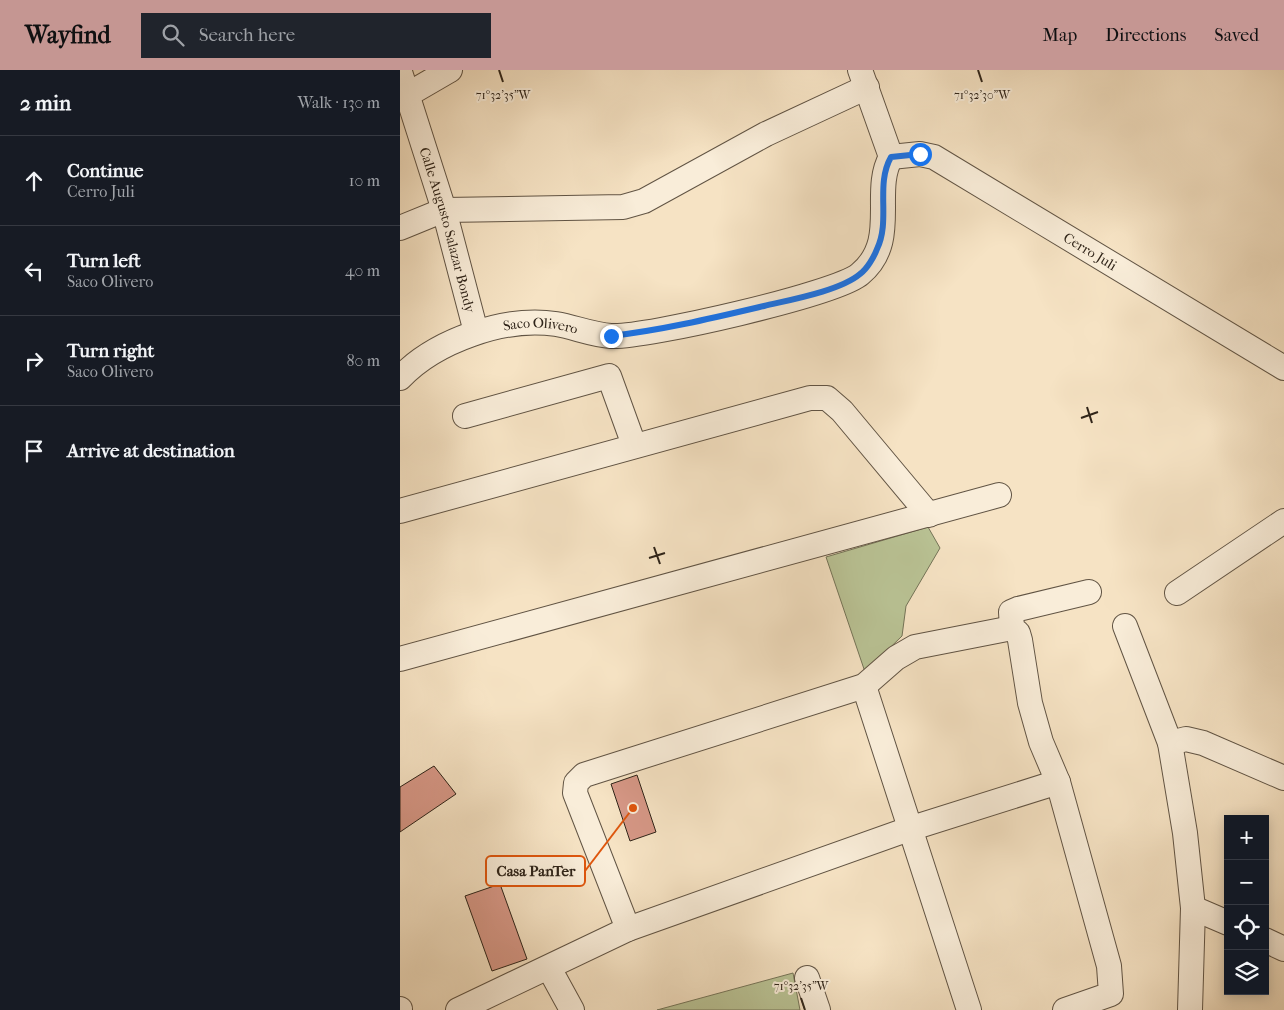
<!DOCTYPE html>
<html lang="en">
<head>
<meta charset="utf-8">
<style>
  :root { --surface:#171b24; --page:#20242c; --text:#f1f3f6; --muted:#9ea1a6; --line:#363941; --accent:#c59692 }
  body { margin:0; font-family:"IM FELL French Canon",serif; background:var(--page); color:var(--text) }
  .controls { position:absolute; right:15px; bottom:15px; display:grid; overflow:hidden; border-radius:0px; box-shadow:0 2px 12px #0003 }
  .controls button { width:45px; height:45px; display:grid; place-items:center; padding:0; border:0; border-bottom:1px solid var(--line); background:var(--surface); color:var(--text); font:25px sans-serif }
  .stop { position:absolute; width:15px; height:15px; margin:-11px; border:4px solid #1a73e8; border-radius:50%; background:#fff }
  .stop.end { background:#1a73e8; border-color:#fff; box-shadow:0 1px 5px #0008 }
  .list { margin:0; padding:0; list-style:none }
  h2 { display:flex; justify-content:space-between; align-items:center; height:65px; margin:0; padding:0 20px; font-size:21px }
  h2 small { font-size:16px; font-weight:400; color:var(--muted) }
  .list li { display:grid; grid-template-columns:32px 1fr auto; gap:15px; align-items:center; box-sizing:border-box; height:90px; padding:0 20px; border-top:1px solid var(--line) }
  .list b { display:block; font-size:19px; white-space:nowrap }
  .list p { margin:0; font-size:16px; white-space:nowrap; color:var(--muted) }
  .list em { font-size:16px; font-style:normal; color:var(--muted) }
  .icon { flex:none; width:28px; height:28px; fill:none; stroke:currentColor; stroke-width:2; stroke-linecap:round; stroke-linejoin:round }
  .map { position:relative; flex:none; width:884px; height:940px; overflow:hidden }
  header { display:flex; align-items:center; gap:30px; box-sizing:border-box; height:70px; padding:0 25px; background:var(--accent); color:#111 }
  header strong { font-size:24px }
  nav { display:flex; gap:28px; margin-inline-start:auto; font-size:18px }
  .search { width:350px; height:45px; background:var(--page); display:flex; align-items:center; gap:12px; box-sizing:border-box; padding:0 18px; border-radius:0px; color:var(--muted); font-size:19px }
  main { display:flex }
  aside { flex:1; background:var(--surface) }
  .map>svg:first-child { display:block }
  .green { fill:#bac496; stroke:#747458 }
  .building { fill:#d79887; stroke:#2f2419 }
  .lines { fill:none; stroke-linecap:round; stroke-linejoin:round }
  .minor-casing { stroke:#615444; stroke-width:26 }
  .minor { stroke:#f9edd9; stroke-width:24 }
  .route { stroke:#1a73e8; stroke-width:6 }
  .ticks { fill:none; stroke:#2f2419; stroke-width:2 }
  .labels { text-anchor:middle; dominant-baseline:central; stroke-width:4; stroke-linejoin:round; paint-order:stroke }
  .street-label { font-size:14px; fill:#2f2419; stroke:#f9edd9 }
  .ticks-label { font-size:12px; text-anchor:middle; fill:#2f2419; stroke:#f9edd9; stroke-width:4; stroke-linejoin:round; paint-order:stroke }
  .leader { fill:none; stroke:#df560d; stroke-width:2 }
  .callout-dot { fill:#df560d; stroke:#f9edd9; stroke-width:2 }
  .callout { fill:#f9edd9; stroke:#df560d; stroke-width:2 }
  .callout-label { font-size:15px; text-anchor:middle; font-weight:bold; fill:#2f2419 }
</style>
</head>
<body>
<header>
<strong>Wayfind</strong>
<div class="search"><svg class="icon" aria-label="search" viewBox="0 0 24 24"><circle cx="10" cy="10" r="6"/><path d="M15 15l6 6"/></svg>Search here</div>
<nav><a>Map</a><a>Directions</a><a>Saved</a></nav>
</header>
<main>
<aside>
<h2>2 min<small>Walk · 130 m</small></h2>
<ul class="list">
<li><svg class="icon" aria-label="ahead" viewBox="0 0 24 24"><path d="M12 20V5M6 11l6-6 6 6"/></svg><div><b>Continue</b><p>Cerro Juli</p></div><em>10 m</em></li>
<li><svg class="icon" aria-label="left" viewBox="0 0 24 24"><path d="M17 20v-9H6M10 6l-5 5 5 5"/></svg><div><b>Turn left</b><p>Saco Olivero</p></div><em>40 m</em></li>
<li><svg class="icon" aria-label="right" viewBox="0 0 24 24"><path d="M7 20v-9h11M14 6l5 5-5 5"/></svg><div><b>Turn right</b><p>Saco Olivero</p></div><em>80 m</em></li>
<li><svg class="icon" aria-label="arrive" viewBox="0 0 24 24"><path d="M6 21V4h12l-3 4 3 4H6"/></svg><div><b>Arrive at destination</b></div></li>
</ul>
</aside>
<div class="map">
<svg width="884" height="940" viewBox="0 0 884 940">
  <rect width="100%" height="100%" fill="#f6e3c4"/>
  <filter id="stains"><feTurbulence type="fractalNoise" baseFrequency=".004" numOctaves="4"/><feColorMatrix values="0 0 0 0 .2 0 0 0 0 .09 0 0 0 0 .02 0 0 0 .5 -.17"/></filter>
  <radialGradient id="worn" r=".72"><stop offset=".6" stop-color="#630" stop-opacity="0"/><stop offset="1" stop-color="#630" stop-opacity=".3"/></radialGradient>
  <g class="green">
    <path d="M 528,457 L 540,478 L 506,536 L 502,566 L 465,602 L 426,487 Z"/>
    <path d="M 393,903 L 400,940 L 257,940 Z"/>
  </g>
  <g class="building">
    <path d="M 34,696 L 56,724 L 0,762 L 0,717 Z"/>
    <path d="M 237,705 L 256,762 L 230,771 L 211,714 Z"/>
    <path d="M 100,814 L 127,889 L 92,901 L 65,826 Z"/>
  </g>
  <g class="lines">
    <defs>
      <g id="minor">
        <path d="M 460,0 L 491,87"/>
        <path id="s1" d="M 0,2 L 44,140 L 76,262"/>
        <path d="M 0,29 L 50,0"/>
        <path id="s2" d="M 491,87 L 520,84 L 534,87 L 884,298"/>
        <path d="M 0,158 L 44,140 L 223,137 L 244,131 L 366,64 L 467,17"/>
        <path id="s3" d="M 0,308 C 35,271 105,246 156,254 C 174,257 193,265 211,266 C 245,268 437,224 460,204 C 500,171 471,122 491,87"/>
        <path d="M 65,346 L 209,306 L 234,375"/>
        <path d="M 0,441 L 410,328 L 427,328 L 442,341 L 529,445"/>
        <path d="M 777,523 L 884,451"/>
        <path d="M 725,556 L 770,673 L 785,763 L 793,838 L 790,940"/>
        <path d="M 0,589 L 599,425"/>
        <path d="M 464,616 L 569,940"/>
        <path d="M 770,673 L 786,669 L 803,673 L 884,708"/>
        <path d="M 793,838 L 828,853"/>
        <path d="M 228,859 L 175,723 L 176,713 L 184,705 L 464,616 L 496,588 L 515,577 L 612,558"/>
        <path d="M 865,870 L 884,879"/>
        <path d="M 149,898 L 172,940"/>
        <path d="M 407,908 L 418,940"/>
        <path d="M 0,939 L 0,940"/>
        <path d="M 58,940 L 228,859 L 509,759 L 658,712"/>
        <path d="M 665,940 L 711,924 L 709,896 L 658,712 L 641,672 L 630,633 L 620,570 L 618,563 L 612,558 L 611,542 L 618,539 L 689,522"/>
      </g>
    </defs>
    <use href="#minor" class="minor-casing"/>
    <use href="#minor" class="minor"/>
  </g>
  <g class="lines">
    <path class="route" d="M 211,266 C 263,260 313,248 364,236 C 389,230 440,221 460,204 C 467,199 474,187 477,179 C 491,150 475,115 491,87 L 520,84"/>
  </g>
  <path class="ticks" d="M 99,0 L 103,12M 578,0 L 582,12M 687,337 L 692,353M 681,348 L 698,342M 254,477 L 260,494M 249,488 L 265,483M 401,928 L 405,940"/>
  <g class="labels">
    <g class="street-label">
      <text stroke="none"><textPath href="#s1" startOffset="165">Calle Augusto Salazar Bondy</textPath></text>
      <text stroke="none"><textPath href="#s2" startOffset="226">Cerro Juli</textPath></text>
      <text stroke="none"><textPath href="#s3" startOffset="155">Saco Olivero</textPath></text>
    </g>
  </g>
  <g class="ticks-label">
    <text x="103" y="29">71°32'35"W</text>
    <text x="582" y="29">71°32'30"W</text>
    <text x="401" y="920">71°32'35"W</text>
  </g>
  <path class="leader" d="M233 738L185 801"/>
  <circle class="callout-dot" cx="233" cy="738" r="5"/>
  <rect class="callout" x="86" y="786" width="99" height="30" rx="5"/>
  <g class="callout-label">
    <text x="136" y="806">Casa PanTer</text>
  </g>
  <rect width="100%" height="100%" filter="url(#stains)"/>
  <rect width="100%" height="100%" fill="url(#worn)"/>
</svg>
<div class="controls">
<button>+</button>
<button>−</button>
<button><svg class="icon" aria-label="locate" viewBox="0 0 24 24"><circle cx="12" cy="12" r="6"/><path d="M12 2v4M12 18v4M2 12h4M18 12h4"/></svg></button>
<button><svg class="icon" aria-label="layers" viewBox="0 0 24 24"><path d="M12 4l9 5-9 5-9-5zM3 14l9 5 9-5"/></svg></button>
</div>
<div class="stop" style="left:520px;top:84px"></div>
<div class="stop end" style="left:211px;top:266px"></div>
</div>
</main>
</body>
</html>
